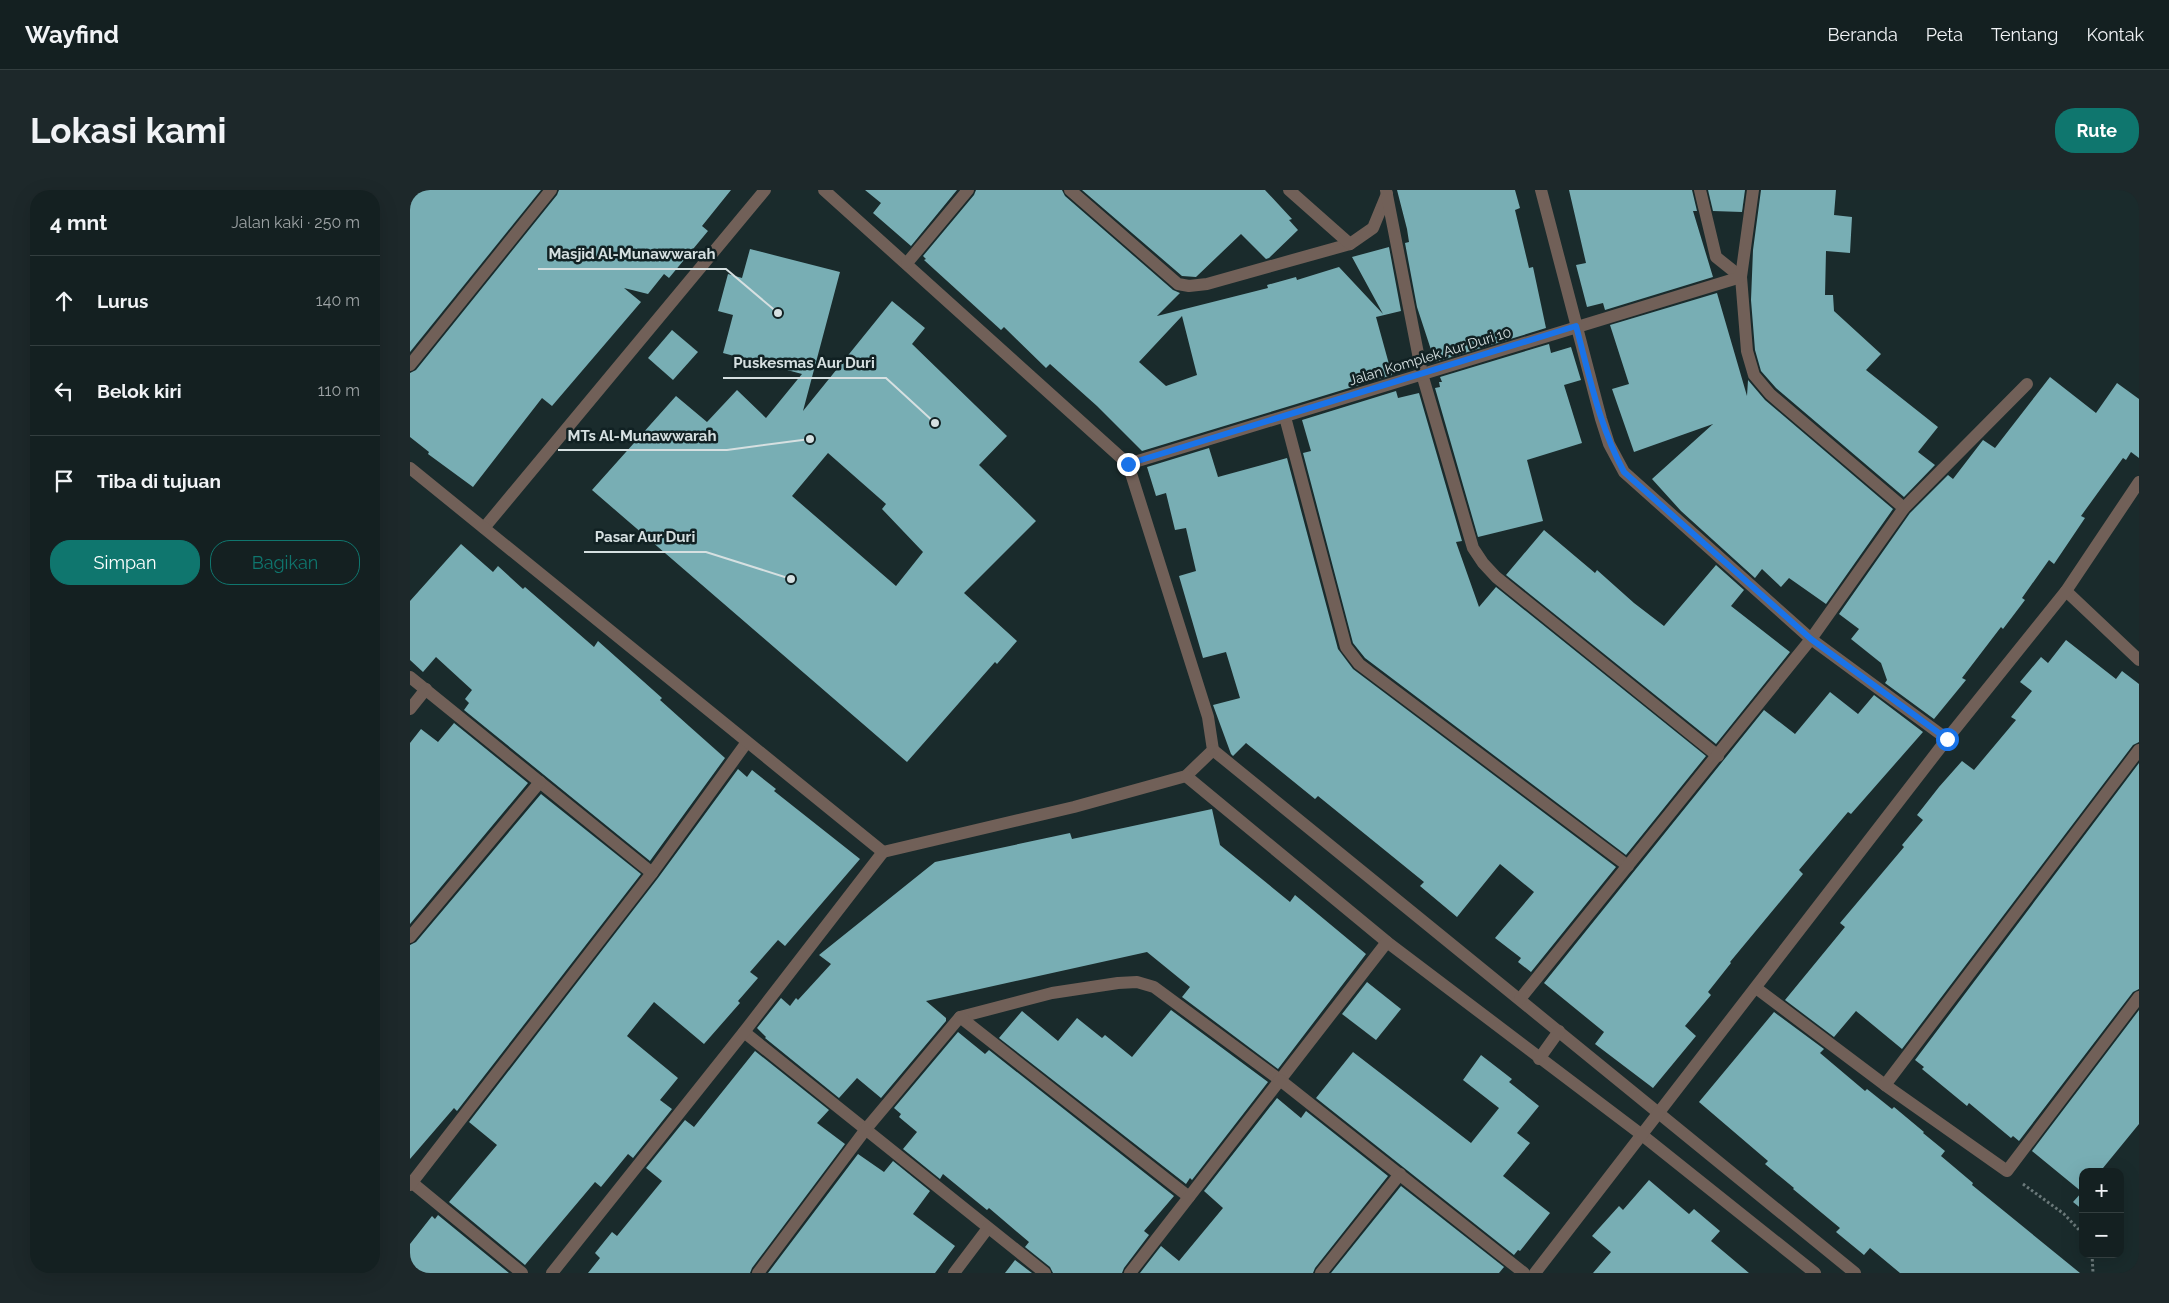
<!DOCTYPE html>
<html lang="id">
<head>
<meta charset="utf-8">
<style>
  :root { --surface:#142021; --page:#1d282a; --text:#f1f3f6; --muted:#9da3a5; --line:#333e3f; --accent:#0f766e }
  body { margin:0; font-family:Raleway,sans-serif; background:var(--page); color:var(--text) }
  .controls { position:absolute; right:15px; bottom:15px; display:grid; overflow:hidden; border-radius:10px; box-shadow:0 5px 20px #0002 }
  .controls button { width:45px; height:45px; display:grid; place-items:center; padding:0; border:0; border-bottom:1px solid var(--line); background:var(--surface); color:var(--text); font:25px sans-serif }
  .stop { position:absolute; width:15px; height:15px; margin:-11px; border:4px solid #1a73e8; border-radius:50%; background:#fff }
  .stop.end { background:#1a73e8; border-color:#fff; box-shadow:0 1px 5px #0008 }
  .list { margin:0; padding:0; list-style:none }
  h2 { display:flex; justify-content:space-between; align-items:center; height:65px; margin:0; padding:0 20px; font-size:21px }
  h2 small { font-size:16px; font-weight:400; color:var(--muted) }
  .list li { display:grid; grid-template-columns:32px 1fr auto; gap:15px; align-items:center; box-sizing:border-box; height:90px; padding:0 20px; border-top:1px solid var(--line) }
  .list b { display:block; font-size:19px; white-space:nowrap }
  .list em { font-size:16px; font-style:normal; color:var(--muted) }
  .actions { display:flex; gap:10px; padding:15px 20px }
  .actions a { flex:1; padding:11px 0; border:1px solid var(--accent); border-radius:20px; text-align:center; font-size:18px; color:var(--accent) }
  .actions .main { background:var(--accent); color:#fff }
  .icon { flex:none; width:28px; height:28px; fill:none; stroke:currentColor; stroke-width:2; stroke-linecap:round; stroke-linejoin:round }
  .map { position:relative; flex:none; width:1729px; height:1083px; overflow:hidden; border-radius:20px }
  header { display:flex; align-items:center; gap:30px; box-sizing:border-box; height:70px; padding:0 25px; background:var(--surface); border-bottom:1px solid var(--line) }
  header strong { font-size:24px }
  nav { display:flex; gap:28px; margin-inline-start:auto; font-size:18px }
  .intro { display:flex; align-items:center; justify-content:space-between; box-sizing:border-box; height:120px; padding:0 30px }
  h1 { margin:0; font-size:35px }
  .button { padding:12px 22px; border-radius:20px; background:var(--accent); color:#fff; font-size:18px; font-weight:700 }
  main { display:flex; gap:30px; padding:0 30px }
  aside { flex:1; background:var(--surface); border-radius:20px; box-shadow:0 5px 20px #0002 }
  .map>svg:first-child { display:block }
  .building { fill:#78aeb4; fill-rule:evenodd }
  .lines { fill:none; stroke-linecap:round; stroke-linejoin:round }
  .path { stroke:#6b797a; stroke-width:3; stroke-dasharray:2.5 2.5; stroke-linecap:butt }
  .minor { stroke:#716058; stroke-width:12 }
  .tertiary { stroke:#716058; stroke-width:12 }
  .route { stroke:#1a73e8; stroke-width:6 }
  .labels { text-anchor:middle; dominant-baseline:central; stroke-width:5; stroke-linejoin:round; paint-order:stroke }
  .street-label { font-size:14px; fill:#d6e0e1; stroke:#112123 }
  .leader { fill:none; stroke:#d6e0e1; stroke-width:2 }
  .callout-dot { fill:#d6e0e1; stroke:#112123; stroke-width:2 }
  .callout-label { font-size:15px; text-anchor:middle; font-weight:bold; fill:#d6e0e1; stroke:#112123; stroke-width:5; stroke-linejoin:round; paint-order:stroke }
</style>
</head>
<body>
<header>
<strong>Wayfind</strong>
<nav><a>Beranda</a><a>Peta</a><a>Tentang</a><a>Kontak</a></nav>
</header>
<div class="intro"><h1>Lokasi kami</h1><a class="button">Rute</a></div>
<main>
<aside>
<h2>4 mnt<small>Jalan kaki · 250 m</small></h2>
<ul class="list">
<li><svg class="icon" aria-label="ahead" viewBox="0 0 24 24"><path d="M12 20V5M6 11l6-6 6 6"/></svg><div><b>Lurus</b></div><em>140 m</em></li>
<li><svg class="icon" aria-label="left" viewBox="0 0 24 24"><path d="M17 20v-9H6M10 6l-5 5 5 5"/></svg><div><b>Belok kiri</b></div><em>110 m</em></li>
<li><svg class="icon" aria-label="arrive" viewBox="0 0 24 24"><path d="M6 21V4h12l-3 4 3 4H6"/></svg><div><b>Tiba di tujuan</b></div></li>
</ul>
<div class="actions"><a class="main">Simpan</a><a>Bagikan</a></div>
</aside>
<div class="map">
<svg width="1729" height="1083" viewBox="0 0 1729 1083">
  <rect width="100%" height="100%" fill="#1a2b2c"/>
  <g class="building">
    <path d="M 0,0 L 131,0 L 0,162 Z"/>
    <path d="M 149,0 L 321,0 L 292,36 L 298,41 L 259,88 L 254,84 L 238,104 L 214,98 L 231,112 L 142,216 L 132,208 L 63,297 L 18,264 L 19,262 L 0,247 L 0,183 L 6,180 L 147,5 Z"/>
    <path d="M 455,0 L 547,0 L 501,56 L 463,23 L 471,13 Z"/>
    <path d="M 566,0 L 652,0 L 655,6 L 763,100 L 770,103 L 747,126 L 858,98 L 857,95 L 886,87 L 887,90 L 929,77 L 973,124 L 942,67 L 979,57 L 991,121 L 966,127 L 982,185 L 732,261 L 687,216 L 640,174 L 636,178 L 594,137 L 591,140 L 514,70 L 516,69 L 513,66 L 564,5 ZM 772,126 L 787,185 L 756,196 L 729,172 Z"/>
    <path d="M 672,0 L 855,0 L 882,29 L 879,30 L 888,40 L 859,68 L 856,69 L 831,44 L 786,87 L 772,86 Z"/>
    <path d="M 987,0 L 1105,0 L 1110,18 L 1105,20 L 1119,78 L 1123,77 L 1136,138 L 1025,172 L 1007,117 L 995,53 L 999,52 L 997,39 Z"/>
    <path d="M 1159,0 L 1282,0 L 1287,21 L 1283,21 L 1303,87 L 1195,120 L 1193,113 L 1177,117 L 1166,75 L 1176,73 Z"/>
    <path d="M 1298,0 L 1335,0 L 1332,22 L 1303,21 Z"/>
    <path d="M 1351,0 L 1426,0 L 1424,25 L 1442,27 L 1440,63 L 1416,61 L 1415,105 L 1423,105 L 1424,121 L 1471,164 L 1456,180 L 1528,237 L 1508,262 L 1525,275 L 1494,307 L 1366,198 L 1351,181 L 1345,160 L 1341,110 L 1343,60 Z"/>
    <path d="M 340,59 L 430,82 L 393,221 L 482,111 L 515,138 L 502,154 L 597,246 L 569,275 L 626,331 L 554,403 L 607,451 L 587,474 L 585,472 L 497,572 L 182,300 L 266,206 L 297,232 L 327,200 L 356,228 L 392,184 L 313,163 L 323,125 L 308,121 L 318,84 L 332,88 ZM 418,263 L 476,314 L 472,319 L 513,362 L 486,396 L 382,306 Z"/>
    <path d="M 1307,103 L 1337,206 L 1338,190 L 1355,210 L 1483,319 L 1416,414 L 1379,388 L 1371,397 L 1352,379 L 1345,388 L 1271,321 L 1242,289 L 1303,234 L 1224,262 L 1202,199 L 1219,194 L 1200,135 Z"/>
    <path d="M 262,140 L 288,162 L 263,190 L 238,168 Z"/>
    <path d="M 1139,154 L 1141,163 L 1161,157 L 1171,190 L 1154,195 L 1172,253 L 1117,270 L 1133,331 L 1068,347 L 1025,198 L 1030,197 L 1029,192 L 1032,192 L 1030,187 Z"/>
    <path d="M 1640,187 L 1686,223 L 1707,193 L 1729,209 L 1729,268 L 1721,262 L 1716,270 L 1713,268 L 1671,326 L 1675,328 L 1644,374 L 1639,370 L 1612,408 L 1615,410 L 1593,439 L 1591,437 L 1552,488 L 1556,490 L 1524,529 L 1475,493 L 1477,490 L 1471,473 L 1441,449 L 1449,439 L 1429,424 L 1500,323 L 1538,285 L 1543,289 L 1573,250 L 1585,258 Z"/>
    <path d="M 986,201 L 988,208 L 1009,203 L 1052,351 L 1046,352 L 1069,417 L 1086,397 L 1296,566 L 1216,665 L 955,468 L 943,453 L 893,263 L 901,261 L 892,230 Z"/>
    <path d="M 799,258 L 808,287 L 877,268 L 928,459 L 943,479 L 1206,677 L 1121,782 L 1108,772 L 1111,768 L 1085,748 L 1124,702 L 1090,674 L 1047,727 L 1010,696 L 1014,692 L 908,606 L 905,609 L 836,553 L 823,566 L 821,564 L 803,515 L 830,508 L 816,462 L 793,468 L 769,386 L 786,381 L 776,338 L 765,340 L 756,303 L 746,306 L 737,277 Z"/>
    <path d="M 1134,340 L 1185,383 L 1187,380 L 1224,413 L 1254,436 L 1306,375 L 1334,400 L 1321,416 L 1380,462 L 1306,554 L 1096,385 Z"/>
    <path d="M 51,354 L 83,382 L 88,376 L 113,399 L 115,397 L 184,457 L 188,451 L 252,508 L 250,510 L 279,536 L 315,568 L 240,671 L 54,520 L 59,513 L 55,509 L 62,500 L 26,467 L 13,482 L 0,470 L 0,411 Z"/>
    <path d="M 1656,450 L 1706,489 L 1712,481 L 1729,494 L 1729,552 L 1723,555 L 1492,859 L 1446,821 L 1424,847 L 1375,810 L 1435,737 L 1430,733 L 1494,657 L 1492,655 L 1513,630 L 1507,625 L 1529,597 L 1552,571 L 1564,580 L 1606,530 L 1601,527 L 1622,501 L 1610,492 L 1631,467 L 1638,473 Z"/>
    <path d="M 1420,502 L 1448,524 L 1464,505 L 1513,542 L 1441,624 L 1438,622 L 1389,680 L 1393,684 L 1320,772 L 1321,773 L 1298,802 L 1301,805 L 1275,836 L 1286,846 L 1243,898 L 1185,854 L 1194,842 L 1134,793 L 1354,520 L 1385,544 Z"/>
    <path d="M 44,533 L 118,593 L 0,734 L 0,553 L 11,539 L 28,552 Z"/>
    <path d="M 1729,573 L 1729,799 L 1723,802 L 1609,951 L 1603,946 L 1601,948 L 1559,913 L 1557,916 L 1512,879 L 1514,877 L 1505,870 Z"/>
    <path d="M 328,579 L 337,587 L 342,580 L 366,599 L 364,601 L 450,669 L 375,756 L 368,750 L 340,782 L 348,788 L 328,811 L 330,813 L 294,854 L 244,812 L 217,846 L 268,888 L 250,910 L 262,919 L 223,968 L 218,964 L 191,997 L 185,992 L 115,1075 L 39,1012 L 87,955 L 59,932 L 248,688 Z"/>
    <path d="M 131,604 L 231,684 L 47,921 L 44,918 L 0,969 L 0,755 L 6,752 Z"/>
    <path d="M 802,619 L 810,655 L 880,712 L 885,705 L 956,764 L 868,879 L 772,807 L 780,797 L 737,762 L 516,811 L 536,828 L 536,831 L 471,908 L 447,888 L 429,908 L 355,848 L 356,847 L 347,838 L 371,808 L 380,816 L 386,808 L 388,810 L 421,774 L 409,765 L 525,672 L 660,643 L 662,649 Z"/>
    <path d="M 957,792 L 991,819 L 966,850 L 932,824 Z"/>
    <path d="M 761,820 L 858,892 L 782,990 L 780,988 L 776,994 L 589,848 L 612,821 L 648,851 L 667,828 L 692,848 L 695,845 L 722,867 Z"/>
    <path d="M 1729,820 L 1729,934 L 1693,978 L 1698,982 L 1673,982 L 1673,1020 L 1663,1012 L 1672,1002 L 1622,961 Z"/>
    <path d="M 1364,822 L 1414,859 L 1410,863 L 1455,901 L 1457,899 L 1482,919 L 1484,917 L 1514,942 L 1513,943 L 1535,961 L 1531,966 L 1563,993 L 1562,995 L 1670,1083 L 1490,1083 L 1460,1058 L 1454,1065 L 1426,1042 L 1430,1038 L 1383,999 L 1384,998 L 1355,974 L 1358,971 L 1289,912 Z"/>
    <path d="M 548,842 L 575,864 L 579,860 L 764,1006 L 734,1041 L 739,1045 L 714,1078 L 712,1083 L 643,1083 L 640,1077 L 615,1057 L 619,1052 L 579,1018 L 577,1020 L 533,984 L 530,989 L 493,959 L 507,942 L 489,927 L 491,924 L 484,918 Z"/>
    <path d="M 345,861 L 419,920 L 407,933 L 435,954 L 342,1078 L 340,1083 L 178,1083 L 190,1068 L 185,1063 L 202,1042 L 207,1046 L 252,991 L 236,978 L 275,930 L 284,937 Z"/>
    <path d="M 943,862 L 1061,953 L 1089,918 L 1053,890 L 1071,865 L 1102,889 L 1099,892 L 1129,916 L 1107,943 L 1120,953 L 1093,986 L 1140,1023 L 1110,1061 L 1108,1060 L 1104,1065 L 906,908 Z"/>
    <path d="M 867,908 L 891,928 L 896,921 L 978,986 L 905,1078 L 903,1083 L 730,1083 L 751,1056 L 769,1071 L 813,1018 L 794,1001 Z"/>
    <path d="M 448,964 L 474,982 L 483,971 L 520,1001 L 503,1024 L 545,1056 L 525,1083 L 358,1083 Z"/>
    <path d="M 1239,990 L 1279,1024 L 1284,1019 L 1310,1041 L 1301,1051 L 1339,1083 L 1183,1083 L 1201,1062 L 1182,1046 L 1209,1016 L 1213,1020 Z"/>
    <path d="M 991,996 L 1094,1077 L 1089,1083 L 921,1083 Z"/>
    <path d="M 28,1025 L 99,1083 L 0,1083 L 0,1054 L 22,1026 L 25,1029 Z"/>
    <path d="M 605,1070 L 622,1083 L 595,1083 Z"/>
  </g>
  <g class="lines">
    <g class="path">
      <path d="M 1613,994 L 1654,1024 L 1673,1044"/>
      <path d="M 1682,1064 L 1683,1083"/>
    </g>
    <g class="minor">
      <path d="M 414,0 L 718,274 L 798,527 L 803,560 L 776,586 L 664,617 L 473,662"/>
      <path d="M 660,0 L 768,94 L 779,96 L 797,94 L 940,54"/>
      <path d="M 879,0 L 940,54 L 963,38 L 977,4"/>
      <path d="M 976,0 L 1012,184 L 1063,358 L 1073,373 L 1086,387 L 1308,566"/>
      <path d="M 1131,0 L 1191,229 L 1199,254 L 1214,282 L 1401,449 L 1537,549"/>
      <path d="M 1290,0 L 1306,67 L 1331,87 L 1337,161 L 1344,185 L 1360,204 L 1494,318"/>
      <path d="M 497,73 L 558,0"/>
      <path d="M 0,175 L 141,0"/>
      <path d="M 875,227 L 936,457 L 949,474 L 1218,676"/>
      <path d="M 718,274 L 1331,87 L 1343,0"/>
      <path d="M 74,338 L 355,0"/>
      <path d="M 1656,401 L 1729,470"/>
      <path d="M 0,487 L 242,683 L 337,552"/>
      <path d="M 0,519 L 16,499"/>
      <path d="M 803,560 L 1445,1083"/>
      <path d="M 776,586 L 977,752 L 1232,945 L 1405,1083"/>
      <path d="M 0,747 L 130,592"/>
      <path d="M 1346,798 L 1475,895 L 1597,981 L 1729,807"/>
      <path d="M 1110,809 L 1401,449 L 1494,318 L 1617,194"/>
      <path d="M 550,827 L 642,803 L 708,793 L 727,792 L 744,797 L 870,890 L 977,752"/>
      <path d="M 334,842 L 635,1083"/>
      <path d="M 1129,869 L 1149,841"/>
      <path d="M 1475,895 L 1729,560"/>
      <path d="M 0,991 L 112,1083"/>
      <path d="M 0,995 L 242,683"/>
      <path d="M 348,1083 L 456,939 L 550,827 L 779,1007"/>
      <path d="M 544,1083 L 578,1038"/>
      <path d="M 720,1083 L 870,890 L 1114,1083"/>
      <path d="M 911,1083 L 990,984"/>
      <path d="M 1125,1083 L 1537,549 L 1656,401 L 1729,292"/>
    </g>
    <path class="tertiary" d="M 0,278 L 473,662 L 334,842 L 142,1083"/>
  </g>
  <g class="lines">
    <path class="route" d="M 718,274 L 1166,136 C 1180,188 1189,235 1214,282 L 1401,449 L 1537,549"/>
  </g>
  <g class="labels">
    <g class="street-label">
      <text transform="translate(1020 166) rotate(-17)">Jalan Komplek Aur Duri 10</text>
    </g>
  </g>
  <path class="leader" d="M368 123L316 79H128M525 233L476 188H313M400 249L317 260H148M381 389L296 362H174"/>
  <g class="callout-dot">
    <circle cx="368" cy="123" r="5"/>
    <circle cx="525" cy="233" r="5"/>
    <circle cx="400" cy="249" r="5"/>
    <circle cx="381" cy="389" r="5"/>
  </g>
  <g class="callout-label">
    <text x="222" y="69">Masjid Al-Munawwarah</text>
    <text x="394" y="178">Puskesmas Aur Duri</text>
    <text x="232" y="251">MTs Al-Munawwarah</text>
    <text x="235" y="352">Pasar Aur Duri</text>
  </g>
</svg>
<div class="controls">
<button>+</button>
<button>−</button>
</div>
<div class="stop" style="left:1537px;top:549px"></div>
<div class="stop end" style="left:718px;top:274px"></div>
</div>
</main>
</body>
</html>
